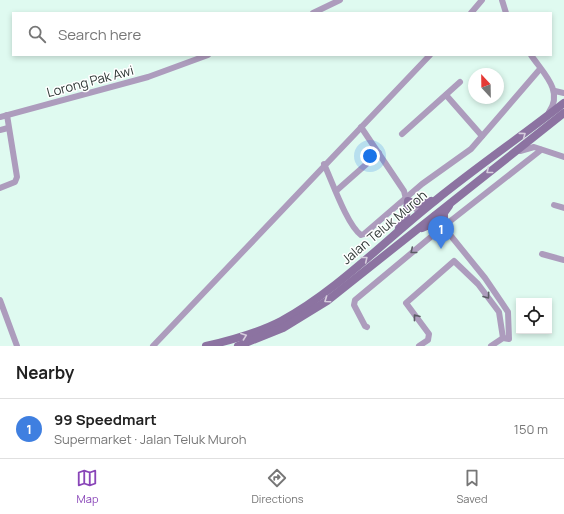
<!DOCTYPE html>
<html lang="en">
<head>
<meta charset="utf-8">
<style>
  :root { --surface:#fff; --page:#f6f6f6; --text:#222; --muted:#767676; --line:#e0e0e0; --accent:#8945b8 }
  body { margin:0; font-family:Manrope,sans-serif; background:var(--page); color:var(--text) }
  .controls { position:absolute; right:12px; bottom:12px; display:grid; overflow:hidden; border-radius:0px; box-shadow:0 2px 6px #0003 }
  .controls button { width:36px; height:36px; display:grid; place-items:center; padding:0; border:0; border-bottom:1px solid var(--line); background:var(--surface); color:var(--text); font:20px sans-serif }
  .compass { position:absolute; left:468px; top:68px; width:36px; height:36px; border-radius:50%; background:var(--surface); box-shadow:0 2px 6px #0003; rotate:338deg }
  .you { position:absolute; left:370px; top:156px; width:14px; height:14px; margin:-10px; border:3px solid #fff; border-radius:50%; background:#1a73e8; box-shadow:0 0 0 6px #1a73e833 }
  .badge { display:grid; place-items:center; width:26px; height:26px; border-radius:50%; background:var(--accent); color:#fff; font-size:13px; font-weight:700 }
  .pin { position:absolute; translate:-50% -33px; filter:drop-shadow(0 1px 2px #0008) }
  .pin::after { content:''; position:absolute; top:21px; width:14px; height:12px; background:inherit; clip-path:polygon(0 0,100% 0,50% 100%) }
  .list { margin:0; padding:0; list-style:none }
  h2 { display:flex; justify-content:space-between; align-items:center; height:52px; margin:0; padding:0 16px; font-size:17px }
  h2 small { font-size:13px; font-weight:400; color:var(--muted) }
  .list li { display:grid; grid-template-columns:26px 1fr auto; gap:12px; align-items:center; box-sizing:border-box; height:60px; padding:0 16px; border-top:1px solid var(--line) }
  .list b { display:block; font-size:15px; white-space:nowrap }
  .list p { margin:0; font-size:13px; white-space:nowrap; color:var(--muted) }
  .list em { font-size:13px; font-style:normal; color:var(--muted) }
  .icon { flex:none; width:22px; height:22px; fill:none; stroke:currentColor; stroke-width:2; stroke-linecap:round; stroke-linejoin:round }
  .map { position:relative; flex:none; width:564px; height:346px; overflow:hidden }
  .search { position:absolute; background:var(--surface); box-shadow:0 2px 6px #0003; left:12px; right:12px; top:12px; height:44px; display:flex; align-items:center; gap:10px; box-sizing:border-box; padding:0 14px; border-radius:0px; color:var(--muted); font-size:15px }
  .sheet { height:112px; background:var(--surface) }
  nav { display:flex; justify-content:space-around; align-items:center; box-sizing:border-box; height:56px; border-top:1px solid var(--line); background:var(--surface); font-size:11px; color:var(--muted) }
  nav a { display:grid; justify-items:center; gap:2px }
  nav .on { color:var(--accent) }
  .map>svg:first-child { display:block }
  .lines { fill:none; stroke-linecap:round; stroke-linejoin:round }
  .street { stroke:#ad9cbd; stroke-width:6 }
  .secondary { stroke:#8c73a1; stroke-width:8 }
  .oneway { stroke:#d7cede }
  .oneway2 { stroke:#5b5c65 }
  .labels { text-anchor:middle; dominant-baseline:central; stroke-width:3; stroke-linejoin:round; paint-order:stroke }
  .street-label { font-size:13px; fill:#2f3936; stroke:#fff }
</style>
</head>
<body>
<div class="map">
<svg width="564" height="346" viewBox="0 0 564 346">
  <rect width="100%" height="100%" fill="#dffaf0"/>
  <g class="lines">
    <g class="street">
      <path d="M 502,0 L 506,13"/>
      <path d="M 313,13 L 340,0"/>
      <path d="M 471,13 L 482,0"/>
      <path d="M 531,55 C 543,73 564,91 549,112"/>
      <path d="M 555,91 L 564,93"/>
      <path d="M 446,95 L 482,136"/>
      <path d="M 0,117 L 148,77 L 208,55"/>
      <path d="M 361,127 L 404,191 L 406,199 L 420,213"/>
      <path d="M 0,130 L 8,128"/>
      <path d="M 402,134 L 460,82"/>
      <path d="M 520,151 L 534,147 L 564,157"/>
      <path d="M 324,164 C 332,181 347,225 361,235 L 364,234 L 422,184 L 471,149 L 540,69"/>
      <path d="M 0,188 L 15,182 L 17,177 L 7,115"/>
      <path d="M 336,191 L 379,153"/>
      <path d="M 554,205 L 564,208"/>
      <path d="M 434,215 L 485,278 L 502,303 L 508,312 L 509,339 L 503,338 L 491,346"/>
      <path d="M 542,254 L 564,260"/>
      <path d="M 0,300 L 17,346"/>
      <path d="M 367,327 L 365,326 L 354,305 L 355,300 L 444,226 L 541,150"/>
      <path d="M 153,346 L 430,55"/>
      <path d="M 419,346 L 428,340 L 429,334 L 406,303 L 454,261 L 478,284 L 499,312 L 503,338"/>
    </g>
    <g class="secondary">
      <path d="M 399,228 L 406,216 L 408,201 L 421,205 L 431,201"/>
      <path d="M 422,228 L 429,225 L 444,226 L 444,213 L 449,206"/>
      <path d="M 206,346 C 232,340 258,333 281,321 C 338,290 385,240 436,200 C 478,166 522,136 564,103"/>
      <path d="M 238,346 L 283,328 L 327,301 L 564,113"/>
    </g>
  </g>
  <defs><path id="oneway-chevron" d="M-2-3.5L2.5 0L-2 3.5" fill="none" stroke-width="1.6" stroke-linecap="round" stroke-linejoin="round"/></defs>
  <g class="oneway">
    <use href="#oneway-chevron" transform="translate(523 135) rotate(-37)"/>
    <use href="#oneway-chevron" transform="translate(489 171) rotate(142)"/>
    <use href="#oneway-chevron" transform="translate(365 259) rotate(-39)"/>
    <use href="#oneway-chevron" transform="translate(327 300) rotate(145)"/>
    <use href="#oneway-chevron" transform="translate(244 336) rotate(-20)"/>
  </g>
  <g class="oneway2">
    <use href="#oneway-chevron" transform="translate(413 251) rotate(141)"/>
    <use href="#oneway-chevron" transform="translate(487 296) rotate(54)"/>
    <use href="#oneway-chevron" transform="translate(416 317) rotate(-128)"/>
  </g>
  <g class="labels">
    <g class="street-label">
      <text transform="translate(90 81) rotate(-15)">Lorong Pak Awi</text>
      <text transform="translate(384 227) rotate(-40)">Jalan Teluk Muroh</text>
    </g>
  </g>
</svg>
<div class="controls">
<button><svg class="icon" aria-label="locate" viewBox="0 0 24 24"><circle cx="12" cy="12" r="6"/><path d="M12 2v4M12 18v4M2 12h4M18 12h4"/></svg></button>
</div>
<svg class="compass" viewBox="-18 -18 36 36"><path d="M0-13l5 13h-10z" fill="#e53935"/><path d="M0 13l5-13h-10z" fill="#767676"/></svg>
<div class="you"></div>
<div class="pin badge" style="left:441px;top:249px;background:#3f7fe0">1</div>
<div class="search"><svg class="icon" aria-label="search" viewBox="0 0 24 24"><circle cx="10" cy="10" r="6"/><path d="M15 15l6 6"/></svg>Search here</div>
</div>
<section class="sheet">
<h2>Nearby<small></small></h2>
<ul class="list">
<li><span class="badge" style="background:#3f7fe0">1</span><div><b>99 Speedmart</b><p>Supermarket · Jalan Teluk Muroh</p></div><em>150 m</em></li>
</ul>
</section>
<nav>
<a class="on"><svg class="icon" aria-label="map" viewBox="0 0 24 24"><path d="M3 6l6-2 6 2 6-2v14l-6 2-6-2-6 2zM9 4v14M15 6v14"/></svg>Map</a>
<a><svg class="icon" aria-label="directions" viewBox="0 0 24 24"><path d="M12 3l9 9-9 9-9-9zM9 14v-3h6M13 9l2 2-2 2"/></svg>Directions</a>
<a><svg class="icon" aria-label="saved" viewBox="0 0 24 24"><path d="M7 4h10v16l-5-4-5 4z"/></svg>Saved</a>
</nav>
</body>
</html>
